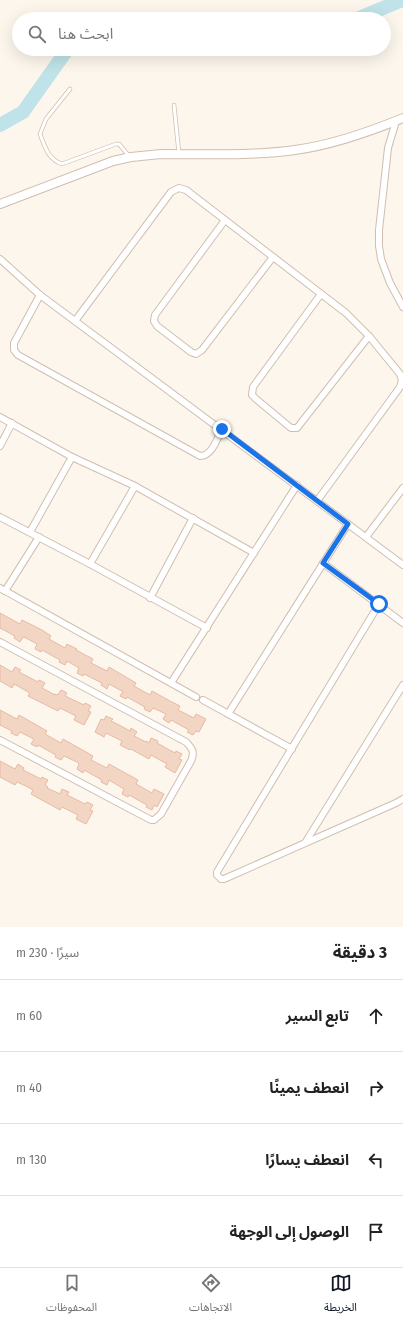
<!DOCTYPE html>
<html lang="ar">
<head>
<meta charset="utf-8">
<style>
  :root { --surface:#fff; --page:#f6f6f6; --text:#222; --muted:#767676; --line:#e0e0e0; --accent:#111827 }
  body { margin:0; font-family:"Fira Sans Condensed","Noto Sans Arabic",sans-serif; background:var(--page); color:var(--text); direction:rtl }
  .stop { position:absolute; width:12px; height:12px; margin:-9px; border:3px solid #1a73e8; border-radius:50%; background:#fff }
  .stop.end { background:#1a73e8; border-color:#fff; box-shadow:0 1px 4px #0008 }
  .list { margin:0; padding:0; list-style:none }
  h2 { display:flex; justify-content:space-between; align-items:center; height:52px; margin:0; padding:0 16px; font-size:17px }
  h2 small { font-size:13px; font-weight:400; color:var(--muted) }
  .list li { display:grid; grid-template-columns:26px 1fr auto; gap:12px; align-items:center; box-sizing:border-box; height:72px; padding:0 16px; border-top:1px solid var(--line) }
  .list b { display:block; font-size:15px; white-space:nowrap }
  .list em { font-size:13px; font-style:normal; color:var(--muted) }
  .icon { flex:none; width:22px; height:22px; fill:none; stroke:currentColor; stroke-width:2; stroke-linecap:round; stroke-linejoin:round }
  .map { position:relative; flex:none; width:403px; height:927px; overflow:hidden; direction:ltr }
  .search { position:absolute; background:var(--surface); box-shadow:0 4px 16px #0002; left:12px; right:12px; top:12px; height:44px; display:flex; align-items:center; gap:10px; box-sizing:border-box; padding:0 14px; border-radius:22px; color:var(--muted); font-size:15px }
  .sheet { height:340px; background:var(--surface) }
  nav { display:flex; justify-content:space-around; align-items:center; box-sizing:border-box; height:56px; border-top:1px solid var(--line); background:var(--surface); font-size:11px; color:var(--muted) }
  nav a { display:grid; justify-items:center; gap:2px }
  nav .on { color:var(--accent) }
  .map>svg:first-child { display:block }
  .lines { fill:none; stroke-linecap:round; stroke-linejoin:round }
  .river { stroke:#bfe3e8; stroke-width:14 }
  .building { fill:#f3d5c3; stroke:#e6bba3 }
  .service-casing { stroke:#d1beb0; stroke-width:4.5 }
  .minor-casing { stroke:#d1beb0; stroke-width:8 }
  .tertiary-casing { stroke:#d1beb0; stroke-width:10 }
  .service { stroke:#fff; stroke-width:3 }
  .minor { stroke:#fff; stroke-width:6 }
  .tertiary { stroke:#fff; stroke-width:8 }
  .route { stroke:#1a73e8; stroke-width:5 }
</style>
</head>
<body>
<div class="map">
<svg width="403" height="927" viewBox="0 0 403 927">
  <rect width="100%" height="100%" fill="#fdf6ec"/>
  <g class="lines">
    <g class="river">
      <path d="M 357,19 L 402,0"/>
      <path d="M 0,125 L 23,112 L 67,50 L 69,49"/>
    </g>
  </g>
  <g class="building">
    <path d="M 0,613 L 20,624 L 22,620 L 42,630 L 51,636 L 49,639 L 65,648 L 67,644 L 77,649 L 76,650 L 93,659 L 91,663 L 107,671 L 109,667 L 119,673 L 136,683 L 134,686 L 150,695 L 152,691 L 170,701 L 180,706 L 178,710 L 194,718 L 196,714 L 206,719 L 199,732 L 196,731 L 193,735 L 187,732 L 189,730 L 171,720 L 169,723 L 163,719 L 166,714 L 164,713 L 153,708 L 150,712 L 144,709 L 145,707 L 127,697 L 126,699 L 120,696 L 123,691 L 120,690 L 109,684 L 107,689 L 101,685 L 102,683 L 84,674 L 83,676 L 77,673 L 79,668 L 67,661 L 65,665 L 59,662 L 60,660 L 42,650 L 41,652 L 35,649 L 37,644 L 26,638 L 23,637 L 20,642 L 14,638 L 15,636 L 0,628 Z"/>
    <path d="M 0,665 L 12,672 L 15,667 L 21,670 L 19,672 L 38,682 L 39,680 L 45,683 L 42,688 L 55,695 L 55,694 L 58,695 L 61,690 L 67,693 L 65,696 L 84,705 L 85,703 L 91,706 L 88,711 L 91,712 L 84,725 L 74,720 L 76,716 L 60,708 L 58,711 L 28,696 L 30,693 L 14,684 L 12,688 L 0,681 Z"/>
    <path d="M 0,710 L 17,719 L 19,715 L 47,731 L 45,734 L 61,743 L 63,739 L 93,756 L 91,760 L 107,768 L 109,764 L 138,780 L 136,784 L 152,793 L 154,789 L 164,794 L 157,807 L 154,805 L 152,810 L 146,807 L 147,805 L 129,795 L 128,797 L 122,794 L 124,789 L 109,780 L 107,785 L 101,782 L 102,780 L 84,770 L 83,773 L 77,769 L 79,764 L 77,762 L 64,756 L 61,760 L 55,757 L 56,755 L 38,745 L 37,747 L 31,744 L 34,739 L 20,732 L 17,736 L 11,733 L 12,731 L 0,725 Z"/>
    <path d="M 106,716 L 113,719 L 111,721 L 121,726 L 130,731 L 131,728 L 137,732 L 134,736 L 146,742 L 146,741 L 149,743 L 151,738 L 158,741 L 157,743 L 175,753 L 176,751 L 182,754 L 179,759 L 182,760 L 175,773 L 165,767 L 167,764 L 151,755 L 149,759 L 131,749 L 130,750 L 120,745 L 122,741 L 106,733 L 104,737 L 95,732 L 101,719 L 104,720 Z"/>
    <path d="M 0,761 L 15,769 L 18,764 L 24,768 L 23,770 L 41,779 L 42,777 L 48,780 L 45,785 L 48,787 L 47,788 L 60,794 L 62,789 L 69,792 L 67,795 L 85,804 L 87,802 L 93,805 L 90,810 L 93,811 L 86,824 L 76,819 L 78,815 L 62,807 L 60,810 L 31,794 L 33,790 L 26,786 L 17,782 L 15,785 L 0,777 Z"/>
  </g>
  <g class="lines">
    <defs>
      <g id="service">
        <path d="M 70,89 L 46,119 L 40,134 C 45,147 48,159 62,164 L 116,144 L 119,144 L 129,156"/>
        <path d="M 174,105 L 179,154"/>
      </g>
      <g id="minor">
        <path d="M 396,121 L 388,148 L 379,230 L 379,246 L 381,259 L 390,283 L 403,307"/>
        <path d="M 225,220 L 155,315 L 154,321 L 157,326 L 191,352 L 196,354 L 202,350 L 273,257"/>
        <path d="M 0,259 L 40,295 L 403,565"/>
        <path d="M 321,294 L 253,387 L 252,395 L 256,399 L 291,428 L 297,428 L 369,336"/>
        <path d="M 40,295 L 14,343 L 14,350 L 18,355 L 200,456 C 212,456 217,439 222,429"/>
        <path d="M 75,321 L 171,192 L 179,188 L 186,190 L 346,313 L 369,336 L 400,374 L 402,380 L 400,387 L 317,501"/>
        <path d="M 0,417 L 72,457 L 135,486 L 254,553"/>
        <path d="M 0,446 L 12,423"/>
        <path d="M 0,517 L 90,564 L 207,628"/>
        <path d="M 30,532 L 72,457"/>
        <path d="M 366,537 L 403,488"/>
        <path d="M 323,563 L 403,623"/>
        <path d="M 90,564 L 135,486"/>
        <path d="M 0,588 L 196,697"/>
        <path d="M 5,591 L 39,537"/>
        <path d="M 150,598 L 193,518"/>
        <path d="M 379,604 L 217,872 L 217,875 L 221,879 L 224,879 L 396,803 L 403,799"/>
        <path d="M 0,642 L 186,742 C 192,748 195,752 191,761 L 161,814 L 154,820 L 151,820 L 0,740"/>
        <path d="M 171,683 L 297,485"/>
        <path d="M 203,700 L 292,749"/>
        <path d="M 228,714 L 348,524"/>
        <path d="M 305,843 L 403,685"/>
      </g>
      <path id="tertiary" d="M 0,204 L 113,161 L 131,157 L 161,154 C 206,154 251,156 295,150 C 332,145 369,132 403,118"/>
    </defs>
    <use href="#service" class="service-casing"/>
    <use href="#minor" class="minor-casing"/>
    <use href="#tertiary" class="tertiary-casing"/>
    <use href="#service" class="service"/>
    <use href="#minor" class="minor"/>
    <use href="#tertiary" class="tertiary"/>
  </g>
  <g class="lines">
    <path class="route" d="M 222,429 L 348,524 L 323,563 L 379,604"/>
  </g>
</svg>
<div class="stop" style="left:379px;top:604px"></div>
<div class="stop end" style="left:222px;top:429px"></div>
<div class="search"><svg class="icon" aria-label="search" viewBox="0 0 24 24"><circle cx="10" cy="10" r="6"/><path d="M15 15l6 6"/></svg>ابحث هنا</div>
</div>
<section class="sheet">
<h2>3 دقيقة<small>سيرًا · 230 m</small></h2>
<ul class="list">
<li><svg class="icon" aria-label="ahead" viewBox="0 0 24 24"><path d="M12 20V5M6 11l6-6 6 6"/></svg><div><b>تابع السير</b></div><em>60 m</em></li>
<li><svg class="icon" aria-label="right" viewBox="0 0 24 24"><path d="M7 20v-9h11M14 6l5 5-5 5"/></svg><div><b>انعطف يمينًا</b></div><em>40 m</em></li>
<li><svg class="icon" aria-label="left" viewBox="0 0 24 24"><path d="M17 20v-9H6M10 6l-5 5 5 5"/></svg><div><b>انعطف يسارًا</b></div><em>130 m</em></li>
<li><svg class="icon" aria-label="arrive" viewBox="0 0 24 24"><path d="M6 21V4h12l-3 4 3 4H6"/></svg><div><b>الوصول إلى الوجهة</b></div></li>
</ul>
</section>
<nav>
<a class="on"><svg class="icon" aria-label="map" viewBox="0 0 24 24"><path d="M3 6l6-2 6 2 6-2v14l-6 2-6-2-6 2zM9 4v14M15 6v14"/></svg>الخريطة</a>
<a><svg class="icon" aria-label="directions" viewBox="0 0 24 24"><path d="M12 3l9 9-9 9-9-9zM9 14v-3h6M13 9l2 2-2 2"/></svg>الاتجاهات</a>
<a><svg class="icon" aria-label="saved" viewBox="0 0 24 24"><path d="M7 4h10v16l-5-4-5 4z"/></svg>المحفوظات</a>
</nav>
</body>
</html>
